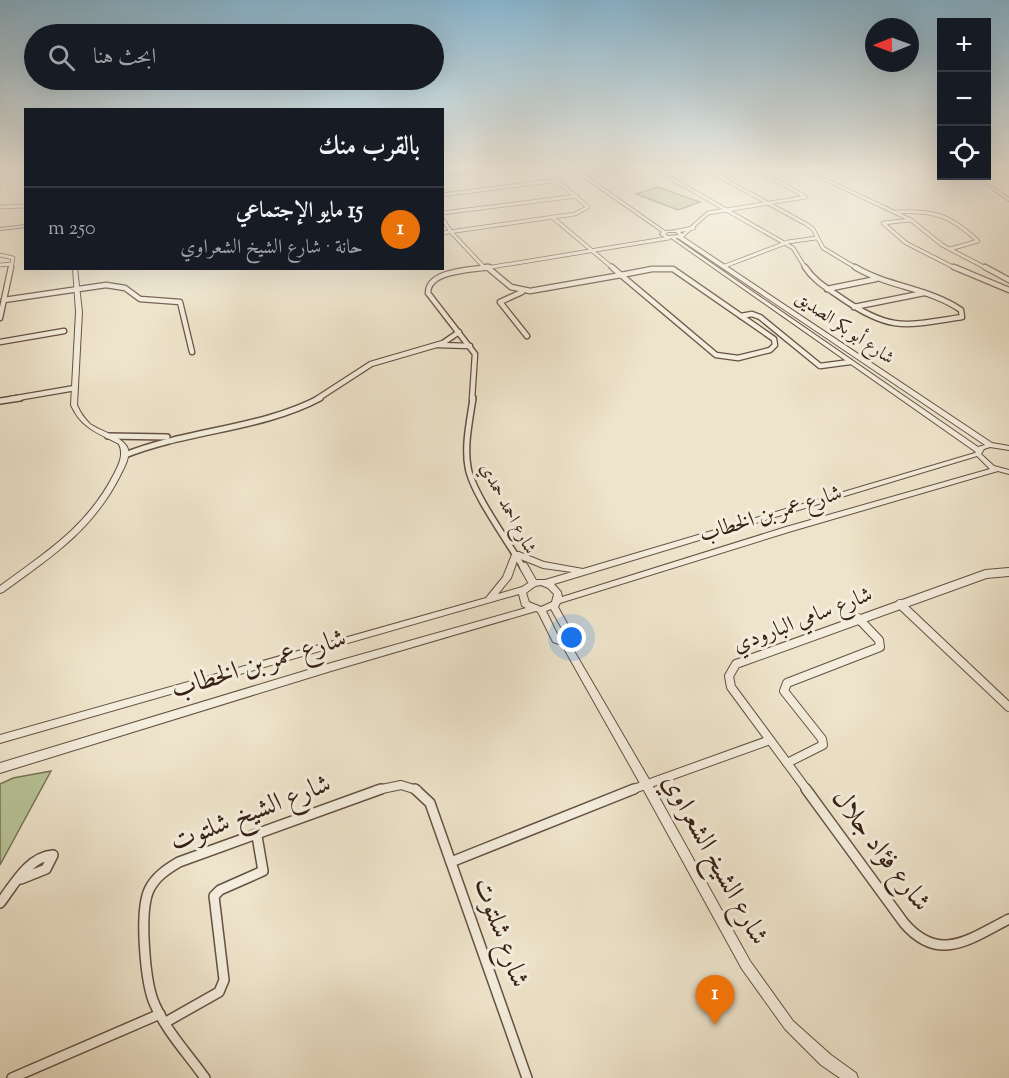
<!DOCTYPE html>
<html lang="ar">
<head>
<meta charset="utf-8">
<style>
  :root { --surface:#171b24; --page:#242831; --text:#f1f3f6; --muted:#9ea1a6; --line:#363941; --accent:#2563eb }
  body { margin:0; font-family:"Sorts Mill Goudy",Amiri,serif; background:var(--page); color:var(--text); direction:rtl }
  .controls { position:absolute; right:18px; top:18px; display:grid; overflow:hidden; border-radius:0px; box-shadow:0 6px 24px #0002 }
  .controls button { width:54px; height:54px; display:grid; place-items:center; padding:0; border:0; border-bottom:2px solid var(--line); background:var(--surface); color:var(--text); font:30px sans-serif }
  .compass { position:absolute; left:865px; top:18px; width:54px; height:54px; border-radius:50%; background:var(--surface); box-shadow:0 6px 24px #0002; rotate:269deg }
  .you { position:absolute; left:572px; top:638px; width:21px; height:21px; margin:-15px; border:4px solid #fff; border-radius:50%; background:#1a73e8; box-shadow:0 0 0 9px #1a73e833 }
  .badge { display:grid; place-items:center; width:39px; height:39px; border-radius:50%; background:var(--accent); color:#fff; font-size:20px; font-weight:700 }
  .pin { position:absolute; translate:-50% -50px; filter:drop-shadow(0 2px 3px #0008) }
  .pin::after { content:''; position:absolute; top:32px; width:21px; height:18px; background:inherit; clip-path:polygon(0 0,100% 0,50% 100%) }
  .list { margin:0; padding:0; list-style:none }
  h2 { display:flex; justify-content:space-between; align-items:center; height:78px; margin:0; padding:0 24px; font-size:26px }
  h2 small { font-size:20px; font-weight:400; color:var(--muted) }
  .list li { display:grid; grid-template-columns:39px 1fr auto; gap:18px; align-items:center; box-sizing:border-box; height:84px; padding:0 24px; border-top:2px solid var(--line) }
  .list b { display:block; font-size:22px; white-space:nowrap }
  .list p { margin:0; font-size:20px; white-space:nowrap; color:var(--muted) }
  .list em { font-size:20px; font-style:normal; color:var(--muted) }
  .icon { flex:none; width:33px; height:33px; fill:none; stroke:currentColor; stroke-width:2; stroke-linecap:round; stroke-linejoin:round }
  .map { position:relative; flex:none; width:1009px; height:1078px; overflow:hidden; direction:ltr }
  .search { position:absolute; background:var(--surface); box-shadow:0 6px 24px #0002; left:24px; top:24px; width:420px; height:66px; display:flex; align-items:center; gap:15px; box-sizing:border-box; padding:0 21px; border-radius:33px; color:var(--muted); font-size:22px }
  .panel { position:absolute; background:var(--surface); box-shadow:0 6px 24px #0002; left:24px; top:108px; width:420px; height:162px; border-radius:0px; direction:rtl }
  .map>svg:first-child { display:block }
  .green { fill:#b7c498; stroke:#777256; stroke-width:1.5 }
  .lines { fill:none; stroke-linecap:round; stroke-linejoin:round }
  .minor-far4-casing { stroke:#655142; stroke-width:4.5 }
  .minor-far3-casing { stroke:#655142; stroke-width:7 }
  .minor-far2-casing { stroke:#655142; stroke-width:8 }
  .minor-far1-casing { stroke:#655142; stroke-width:10 }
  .minor-casing { stroke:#655142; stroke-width:12 }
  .tertiary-casing { stroke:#655142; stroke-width:2 }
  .minor-far4 { stroke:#f4eddd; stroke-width:3 }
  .minor-far3 { stroke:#f4eddd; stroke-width:4.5 }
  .minor-far2 { stroke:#f4eddd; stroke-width:5 }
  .minor-far1 { stroke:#f4eddd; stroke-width:8 }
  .minor { stroke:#f4eddd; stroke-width:9 }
  .tertiary { fill:#f4eddd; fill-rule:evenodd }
  .labels { text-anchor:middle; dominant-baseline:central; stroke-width:6; stroke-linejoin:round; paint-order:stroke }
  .far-street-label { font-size:18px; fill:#372014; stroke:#f4eddd }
  .street-label { font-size:22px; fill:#372014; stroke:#f4eddd }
  .near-street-label { font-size:27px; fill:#372014; stroke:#f4eddd }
</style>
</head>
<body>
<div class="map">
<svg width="1009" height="1078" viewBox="0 0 1009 1078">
  <rect width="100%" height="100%" fill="#eee4cb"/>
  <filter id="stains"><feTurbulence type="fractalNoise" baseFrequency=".00333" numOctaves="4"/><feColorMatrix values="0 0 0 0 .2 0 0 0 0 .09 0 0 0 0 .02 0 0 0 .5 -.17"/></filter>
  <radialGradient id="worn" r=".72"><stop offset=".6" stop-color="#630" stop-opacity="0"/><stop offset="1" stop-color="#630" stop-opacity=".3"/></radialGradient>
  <g class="green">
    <path d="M 658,187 L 700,202 L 678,210 L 636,194 Z"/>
    <path d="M 51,771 L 0,865 L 0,784 L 13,778 Z"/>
  </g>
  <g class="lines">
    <defs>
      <g id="minor-far4">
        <path d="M 653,168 L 793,248 L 806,269"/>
        <path d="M 704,168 L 806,224 L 813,229 L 823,248 L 858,269"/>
        <path d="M 801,168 L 911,220 L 942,245 L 988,269"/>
        <path d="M 1001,168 L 1009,172"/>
        <path d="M 587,172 L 597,175 L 643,168"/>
        <path d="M 0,186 L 5,168"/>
        <path d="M 442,195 L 551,181 L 562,185 L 588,207 L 575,214 L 442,233"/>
        <path d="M 0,207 L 26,206"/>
        <path d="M 896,212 C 934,210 950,215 978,241 L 950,249"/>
        <path d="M 442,213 L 577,196"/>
        <path d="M 552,217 L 614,269"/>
        <path d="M 442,218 L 451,232 L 484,267"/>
        <path d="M 911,220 L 883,223 L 906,243 L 957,269"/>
        <path d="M 677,231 L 694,228"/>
        <path d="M 682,236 L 708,213 L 806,197 L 754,168"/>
        <path d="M 0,255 L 13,258 L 11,269"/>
        <path d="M 0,265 L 12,264"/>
        <path d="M 725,266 L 788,242 L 816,238"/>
        <path d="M 487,267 L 489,269"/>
        <path d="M 480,269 L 669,238"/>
        <path d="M 653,269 L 671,269"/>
      </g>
      <g id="minor-far3">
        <path d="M 487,267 L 511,287 L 530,291 L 621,275"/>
        <path d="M 612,267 L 621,275"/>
        <path d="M 805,267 C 814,281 827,288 840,297 C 890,332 905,326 962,317 L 961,310 C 929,288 888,287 855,267"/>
        <path d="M 954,267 L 1009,290"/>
        <path d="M 985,267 L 1009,280"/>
        <path d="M 652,269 L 673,269 L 774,339 L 775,345 L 770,350 L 738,358 L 716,355 L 621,275 Z"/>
        <path d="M 827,289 L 876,279"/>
        <path d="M 522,292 L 500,302 L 527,336"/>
        <path d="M 4,300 L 106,285 L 125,288 L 140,299 L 180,302 L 192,352"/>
        <path d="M 854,307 L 924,293"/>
        <path d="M 741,316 L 752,314 L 760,317 L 820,366 L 850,362"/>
        <path d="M 0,318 L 11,267"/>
        <path d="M 0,342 L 64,331"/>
        <path d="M 438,345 L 470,346"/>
        <path d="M 11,399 L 75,388"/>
        <path d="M 317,399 L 371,364 L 443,343 L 459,332"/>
        <path d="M 472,399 L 475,354 L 428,293 C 428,270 472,270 489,267"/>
      </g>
      <g id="minor-far2">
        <path d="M 473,398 C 470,420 464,445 468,467 C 472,493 510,544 524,569"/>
        <path d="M 0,401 L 20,398"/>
        <path d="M 108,436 L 167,437"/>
        <path d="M 125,455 C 187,430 262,429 320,398"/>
      </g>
      <g id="minor-far1">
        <path d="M 524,567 L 533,583"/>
        <path d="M 900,604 L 1009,707"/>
        <path d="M 787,763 L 823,745 L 822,739 L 784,691 L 787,683 L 880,647 L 879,640 L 858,618"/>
        <path d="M 377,790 L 401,785 L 417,790"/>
        <path d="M 631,790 L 770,740"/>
        <path d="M 807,790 L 731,687 L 729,676 L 736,664 L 986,574 L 1009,572"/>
      </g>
      <g id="minor">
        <path d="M 415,789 L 430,803 L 527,1078"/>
        <path d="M 806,789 L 904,923 C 939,964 970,939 1009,919"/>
        <path d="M 451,862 L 634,789"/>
        <path d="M 0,903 C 14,885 28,857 53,855 L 46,869 L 21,879"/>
        <path d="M 166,1022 L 219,992 L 224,980 L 214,896 L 220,890 L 263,871 L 257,836"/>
        <path d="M 12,1078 L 160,1014"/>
        <path d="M 205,1078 C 188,1054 167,1032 155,1005 C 145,984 139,912 149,890 C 155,877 167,869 179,862 L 381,789"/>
      </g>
      <g id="tertiary">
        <path d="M 491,168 L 503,168 L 442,176 L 442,174 Z"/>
        <path d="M 570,168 L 575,168 L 665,231 L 678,230 L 684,236 L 683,237 L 992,443 L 1009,446 L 1009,450 L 990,447 L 984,449 L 981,454 L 994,466 L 1009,470 L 1009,474 L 998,471 L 792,531 L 560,603 L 558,607 L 573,634 L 573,640 L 570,644 L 650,781 L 750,961 L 793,1021 L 831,1055 L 856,1073 L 858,1078 L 840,1078 L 821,1065 L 785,1029 L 742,969 L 642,787 L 562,645 L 553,642 L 538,612 L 536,611 L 331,671 L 0,773 L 0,763 L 331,663 L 526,608 L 522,606 L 519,594 L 0,743 L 0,735 L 486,598 L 503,577 L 513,552 L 519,552 L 544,562 L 583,569 L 975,453 L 976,452 L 671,238 C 666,238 663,237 660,234 L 662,232 ZM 668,232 L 676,232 L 679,235 L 668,236 L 665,234 ZM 675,238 L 678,238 L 985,445 L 978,447 ZM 977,456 L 990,469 L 786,527 L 562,597 L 561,592 L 554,584 ZM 518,558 L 543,568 L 572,572 L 545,580 L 533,580 L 522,587 L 498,594 L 511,578 ZM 541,585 L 548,588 L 554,594 L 552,602 L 541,607 L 529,602 L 526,593 L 535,586 ZM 551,609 L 565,634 L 564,639 L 559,638 L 546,611 Z"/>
        <path d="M 973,176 L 976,176 L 1009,198 L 1009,201 Z"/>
        <path d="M 26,225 L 26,227 L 0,230 L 0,228 Z"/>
        <path d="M 73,268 L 77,268 L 82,312 L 77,405 C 80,412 84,418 90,424 C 100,431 124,437 128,449 C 130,458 124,468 120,476 C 92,531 51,557 3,592 L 0,593 L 0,586 C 46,552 87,527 114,474 C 119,464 124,455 119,444 C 98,433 81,428 71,405 L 76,312 Z"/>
      </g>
    </defs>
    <use href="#minor-far4" class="minor-far4-casing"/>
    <use href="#minor-far3" class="minor-far3-casing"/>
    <use href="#minor-far2" class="minor-far2-casing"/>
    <use href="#minor-far1" class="minor-far1-casing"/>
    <use href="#minor" class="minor-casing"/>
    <use href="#tertiary" class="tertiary-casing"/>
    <use href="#minor-far4" class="minor-far4"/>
    <use href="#minor-far3" class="minor-far3"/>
    <use href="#minor-far2" class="minor-far2"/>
    <use href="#minor-far1" class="minor-far1"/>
    <use href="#minor" class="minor"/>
    <use href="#tertiary" class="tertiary"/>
  </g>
  <linearGradient id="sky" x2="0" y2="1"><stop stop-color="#88b8d4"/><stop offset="0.53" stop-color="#f7f3e8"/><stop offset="1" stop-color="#f7f3e8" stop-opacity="0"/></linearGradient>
  <rect width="1009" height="319" fill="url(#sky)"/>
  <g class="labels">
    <g class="far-street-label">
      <text transform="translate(844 329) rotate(34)">شارع أبو بكر الصديق</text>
      <text transform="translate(507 509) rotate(62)">شارع احمد حمدي</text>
    </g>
    <g class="street-label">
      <text transform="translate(771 515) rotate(-17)">شارع عمر بن الخطاب</text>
      <text transform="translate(803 621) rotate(-21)">شارع سامي البارودي</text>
    </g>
    <g class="near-street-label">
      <text transform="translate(259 665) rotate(-17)">شارع عمر بن الخطاب</text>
      <text transform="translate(251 814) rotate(-21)">شارع الشيخ شلتوت</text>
      <text transform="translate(880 851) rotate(53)">شارع فؤاد جلال</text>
      <text transform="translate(714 860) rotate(61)">شارع الشيخ الشعراوي</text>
      <text transform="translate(500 933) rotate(70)">شارع شلتوت</text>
    </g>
  </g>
  <rect width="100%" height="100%" filter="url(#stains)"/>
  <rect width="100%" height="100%" fill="url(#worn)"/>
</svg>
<div class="controls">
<button>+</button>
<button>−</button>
<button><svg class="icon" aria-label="locate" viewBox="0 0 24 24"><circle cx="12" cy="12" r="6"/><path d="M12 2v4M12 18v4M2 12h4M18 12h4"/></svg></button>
</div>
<svg class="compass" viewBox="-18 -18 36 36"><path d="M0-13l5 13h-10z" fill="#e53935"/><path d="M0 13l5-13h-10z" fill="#9ea1a6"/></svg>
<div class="you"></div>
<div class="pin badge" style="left:715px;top:1025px;background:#e8710a">1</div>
<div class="search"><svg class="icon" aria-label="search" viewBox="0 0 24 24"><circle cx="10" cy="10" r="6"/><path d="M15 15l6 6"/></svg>ابحث هنا</div>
<section class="panel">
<h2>بالقرب منك<small></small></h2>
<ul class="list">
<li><span class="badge" style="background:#e8710a">1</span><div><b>15 مايو الإجتماعي</b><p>حانة · شارع الشيخ الشعراوي</p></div><em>250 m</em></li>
</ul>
</section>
</div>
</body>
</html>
